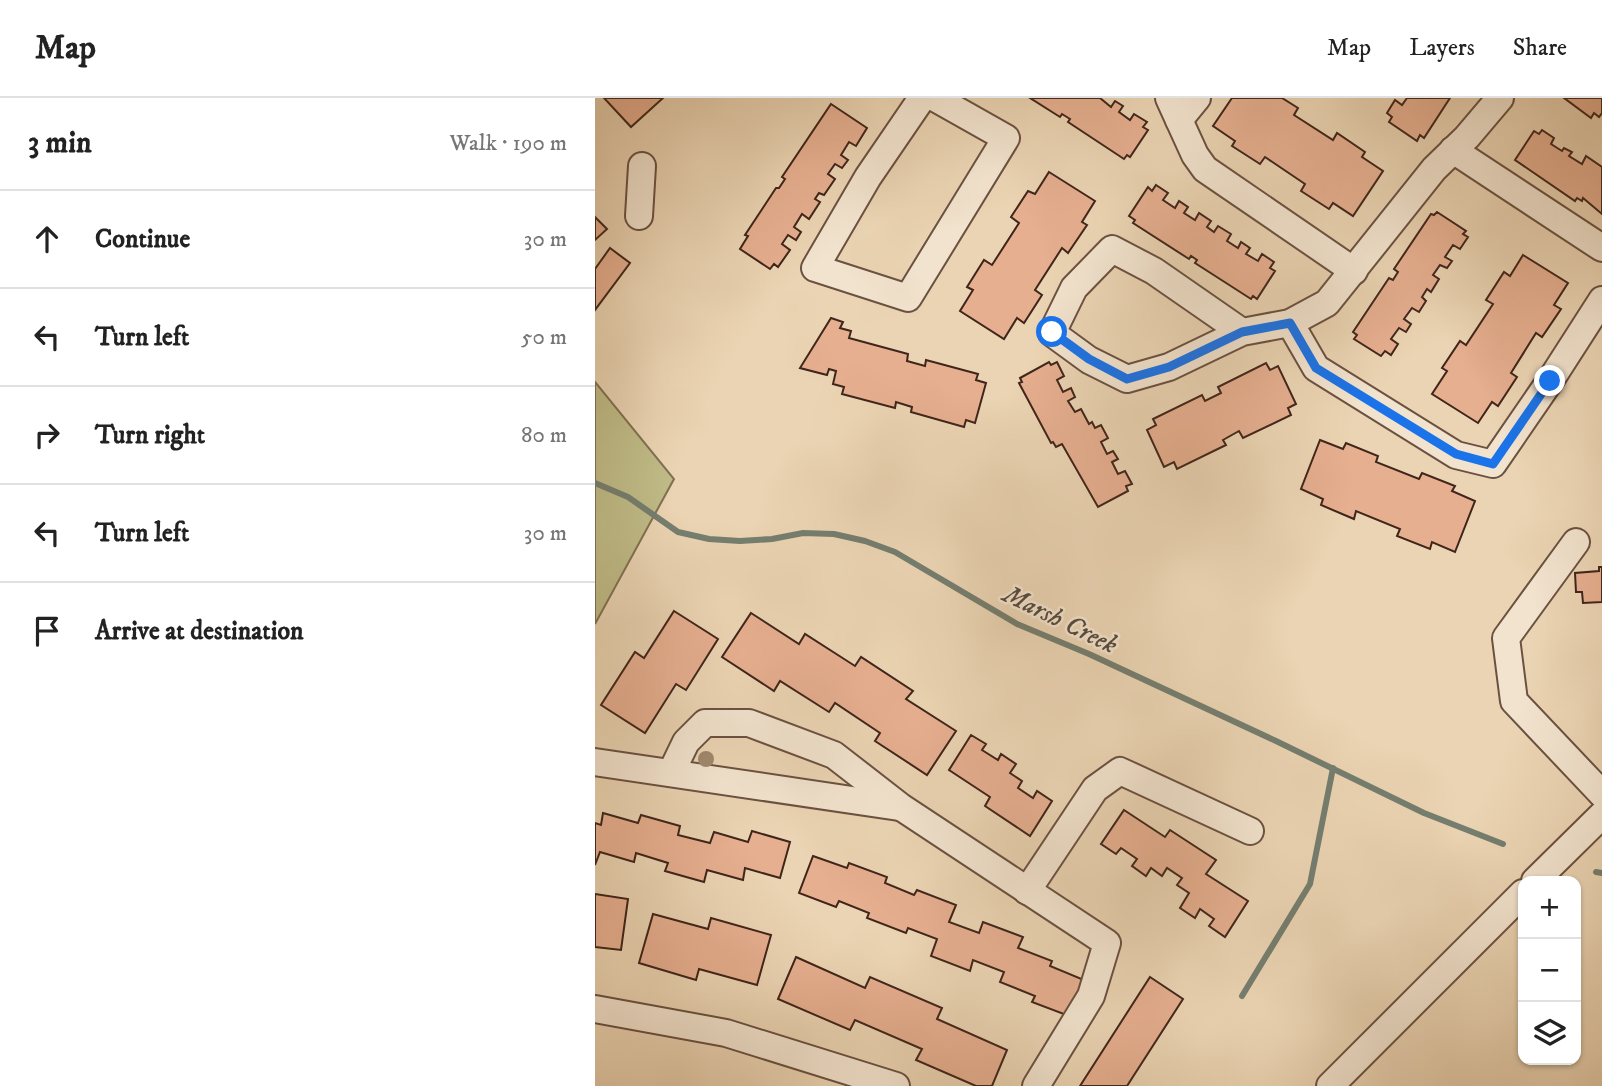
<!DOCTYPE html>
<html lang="en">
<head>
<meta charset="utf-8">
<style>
  :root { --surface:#fff; --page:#f2f2f2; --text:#222; --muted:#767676; --line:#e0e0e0 }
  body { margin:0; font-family:"IM FELL DW Pica",serif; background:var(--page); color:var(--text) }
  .controls { position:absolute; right:21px; bottom:21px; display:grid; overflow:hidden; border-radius:14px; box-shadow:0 2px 5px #0004 }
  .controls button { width:63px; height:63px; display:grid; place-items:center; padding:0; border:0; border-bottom:2px solid var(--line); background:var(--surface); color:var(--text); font:35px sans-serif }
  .stop { position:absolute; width:21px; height:21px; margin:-16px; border:5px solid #1a73e8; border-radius:50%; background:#fff }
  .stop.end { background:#1a73e8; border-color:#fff; box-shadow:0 2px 7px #0008 }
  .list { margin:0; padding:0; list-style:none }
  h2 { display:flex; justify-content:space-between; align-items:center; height:91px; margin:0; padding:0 28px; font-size:30px }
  h2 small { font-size:23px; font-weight:400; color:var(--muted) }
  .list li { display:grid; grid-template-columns:46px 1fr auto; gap:21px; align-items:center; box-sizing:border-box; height:98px; padding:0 28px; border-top:2px solid var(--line) }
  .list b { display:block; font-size:26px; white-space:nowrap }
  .list em { font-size:23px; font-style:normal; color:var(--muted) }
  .icon { flex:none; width:38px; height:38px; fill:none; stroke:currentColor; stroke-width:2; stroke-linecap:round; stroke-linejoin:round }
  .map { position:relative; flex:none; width:1007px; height:988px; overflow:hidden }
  header { display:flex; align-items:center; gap:42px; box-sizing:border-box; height:98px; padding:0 35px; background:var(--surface); border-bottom:2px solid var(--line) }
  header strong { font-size:33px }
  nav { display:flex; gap:38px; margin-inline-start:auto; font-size:24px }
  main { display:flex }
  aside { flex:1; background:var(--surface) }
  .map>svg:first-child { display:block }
  .green { fill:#bfbb87; stroke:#807051; stroke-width:2 }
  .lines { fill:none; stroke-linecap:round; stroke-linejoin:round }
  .stream { stroke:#757e6f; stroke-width:6 }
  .building { fill:#e6af90; stroke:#40251b; stroke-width:2 }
  .minor-casing { stroke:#6b5141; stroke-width:30 }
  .minor { stroke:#f2e3ce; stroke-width:26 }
  .tree { fill:#9f886e }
  .route { stroke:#1a73e8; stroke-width:9 }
  .labels { text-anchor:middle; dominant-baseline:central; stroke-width:5; stroke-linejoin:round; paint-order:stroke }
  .water-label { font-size:26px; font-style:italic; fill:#564a3e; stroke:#f2e3ce }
</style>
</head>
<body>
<header>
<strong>Map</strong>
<nav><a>Map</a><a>Layers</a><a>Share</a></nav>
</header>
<main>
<aside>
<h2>3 min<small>Walk · 190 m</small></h2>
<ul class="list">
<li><svg class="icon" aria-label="ahead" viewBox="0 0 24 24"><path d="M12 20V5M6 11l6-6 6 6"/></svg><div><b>Continue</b></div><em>30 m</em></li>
<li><svg class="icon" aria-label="left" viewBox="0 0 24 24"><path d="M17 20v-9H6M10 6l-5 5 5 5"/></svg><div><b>Turn left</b></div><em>50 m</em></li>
<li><svg class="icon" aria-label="right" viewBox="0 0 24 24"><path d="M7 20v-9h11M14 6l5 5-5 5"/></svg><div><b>Turn right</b></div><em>80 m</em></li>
<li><svg class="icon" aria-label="left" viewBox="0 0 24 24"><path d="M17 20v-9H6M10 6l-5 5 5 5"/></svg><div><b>Turn left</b></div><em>30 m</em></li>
<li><svg class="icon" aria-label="arrive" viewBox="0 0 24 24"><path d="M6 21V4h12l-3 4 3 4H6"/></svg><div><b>Arrive at destination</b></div></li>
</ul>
</aside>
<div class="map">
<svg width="1007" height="988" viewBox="0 0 1007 988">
  <rect width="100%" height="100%" fill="#ebd4b3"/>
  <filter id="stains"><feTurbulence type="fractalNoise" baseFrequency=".00286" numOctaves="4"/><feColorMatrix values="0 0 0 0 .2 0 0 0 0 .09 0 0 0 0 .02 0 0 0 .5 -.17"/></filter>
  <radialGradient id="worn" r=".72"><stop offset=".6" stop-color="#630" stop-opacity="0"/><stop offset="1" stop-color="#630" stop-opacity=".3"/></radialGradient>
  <path class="green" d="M 0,284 L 79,381 L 0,526 Z"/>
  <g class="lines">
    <g class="stream">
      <path d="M 0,385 L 33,399 L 83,434 L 114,441 L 145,443 L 177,441 L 208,435 L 239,436 L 270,443 L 300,454 L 422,526 L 494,556 L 681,643 L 829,715 L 908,746"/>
      <path d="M 1001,774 L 1007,775"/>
      <path d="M 647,898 L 715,786 L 738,670"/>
    </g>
  </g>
  <g class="building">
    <path d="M 9,0 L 68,0 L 36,29 Z"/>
    <path d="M 435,0 L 505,0 L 516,9 L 520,3 L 528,8 L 524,14 L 535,22 L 539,16 L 552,24 L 548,29 L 553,32 L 535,59 L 532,57 L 529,61 L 473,24 L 475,21 L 467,16 L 465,19 Z"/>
    <path d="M 637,0 L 687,0 L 703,10 L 699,17 L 738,42 L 742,35 L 770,54 L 767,59 L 788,73 L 758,118 L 738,105 L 734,111 L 706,93 L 710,86 L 670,59 L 665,66 L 637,48 L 640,43 L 618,28 Z"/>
    <path d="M 812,0 L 855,0 L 829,40 L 825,37 L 822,43 L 794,24 L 797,19 L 792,15 L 800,2 L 807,7 Z"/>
    <path d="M 969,0 L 1007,0 L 1007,15 L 1004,19 L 999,15 L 996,20 Z"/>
    <path d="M 236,6 L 272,30 L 261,48 L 254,44 L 246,57 L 253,62 L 247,70 L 240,66 L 233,76 L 240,81 L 229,97 L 224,95 L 220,101 L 225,104 L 214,121 L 207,116 L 199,129 L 206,134 L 201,142 L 193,137 L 187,146 L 195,152 L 183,169 L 179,166 L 175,171 L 145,151 L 153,138 L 150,137 L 181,90 L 184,90 L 190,81 L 187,79 Z"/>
    <path d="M 947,32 L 959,40 L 956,46 L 967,53 L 969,50 L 977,54 L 974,58 L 987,66 L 991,58 L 1007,69 L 1007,116 L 988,100 L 987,103 L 982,100 L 980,103 L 920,62 L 939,33 L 944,36 Z"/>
    <path d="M 454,74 L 500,103 L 487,124 L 492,127 L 473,155 L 467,150 L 440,192 L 447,197 L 429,225 L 422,220 L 409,241 L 365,213 L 378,192 L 372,189 L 389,162 L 397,167 L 424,125 L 416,119 L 433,93 L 440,96 Z"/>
    <path d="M 561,87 L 573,95 L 568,102 L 580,110 L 584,103 L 593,109 L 589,115 L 600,122 L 604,115 L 616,123 L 612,129 L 619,134 L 623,128 L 636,136 L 632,143 L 643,150 L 646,144 L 655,150 L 651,156 L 663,163 L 667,156 L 679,164 L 675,170 L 680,173 L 662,201 L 658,198 L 656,201 L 600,165 L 602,162 L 596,158 L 594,161 L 538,125 L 540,122 L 534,118 L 553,89 L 557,93 Z"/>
    <path d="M 842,114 L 871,133 L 868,136 L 873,139 L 865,151 L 858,147 L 850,159 L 857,163 L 852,170 L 845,167 L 838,177 L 844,181 L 836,194 L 832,191 L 827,199 L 831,203 L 824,214 L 817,210 L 809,221 L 816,226 L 811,234 L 804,230 L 796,241 L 803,246 L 796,257 L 790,253 L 786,258 L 759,241 L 762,237 L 758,234 L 794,180 L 798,182 L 803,174 L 799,171 L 836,116 L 839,117 Z"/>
    <path d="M 0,119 L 12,131 L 0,142 Z"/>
    <path d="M 15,150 L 35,165 L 0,212 L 0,171 Z"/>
    <path d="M 928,157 L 973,185 L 959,207 L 966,211 L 947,239 L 941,235 L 916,275 L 922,279 L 903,308 L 897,304 L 883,325 L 837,296 L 852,273 L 847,270 L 865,243 L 871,247 L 898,206 L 891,202 L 909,174 L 915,178 Z"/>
    <path d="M 236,220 L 248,224 L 245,230 L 256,233 L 254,240 L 313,256 L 312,263 L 330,268 L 331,262 L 383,276 L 381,282 L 391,285 L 380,325 L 371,322 L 369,329 L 316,314 L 317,309 L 301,304 L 300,310 L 247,296 L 249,289 L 238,286 L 241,273 L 234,271 L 232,277 L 205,270 Z"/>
    <path d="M 454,264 L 456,267 L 462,264 L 469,278 L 462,282 L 468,294 L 476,290 L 480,299 L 473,303 L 480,314 L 486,311 L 494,326 L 497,324 L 500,330 L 506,327 L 513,340 L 506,344 L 512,356 L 518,353 L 523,361 L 517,364 L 523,376 L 530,373 L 537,386 L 531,388 L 533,393 L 503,409 L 467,346 L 461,349 L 458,344 L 456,345 L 424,285 L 427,284 L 425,280 Z"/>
    <path d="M 671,265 L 675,272 L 683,268 L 701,306 L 693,310 L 696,317 L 648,340 L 644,333 L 628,342 L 631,347 L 582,371 L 579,364 L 569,369 L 552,332 L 561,327 L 558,321 L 607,297 L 610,303 L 626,295 L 623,289 Z"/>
    <path d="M 725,342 L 748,351 L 751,345 L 783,358 L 781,364 L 824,381 L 827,375 L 860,388 L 857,393 L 880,403 L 860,454 L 837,444 L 835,451 L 802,438 L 805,431 L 761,413 L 759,421 L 726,407 L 728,401 L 706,391 Z"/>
    <path d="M 1004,469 L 1007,469 L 1007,504 L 988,505 L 987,494 L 981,494 L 980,475 L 1004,473 Z"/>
    <path d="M 79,513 L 123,541 L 91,592 L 81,586 L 50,635 L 6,607 L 40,554 L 49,560 Z"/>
    <path d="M 156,515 L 204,546 L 210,536 L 260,568 L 266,559 L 318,593 L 311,601 L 361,633 L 332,677 L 280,643 L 285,635 L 240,605 L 234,614 L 185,583 L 179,593 L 127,559 Z"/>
    <path d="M 376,637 L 391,646 L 387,652 L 403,662 L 406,656 L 421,666 L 415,675 L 427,683 L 423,690 L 438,700 L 442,693 L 457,703 L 435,738 L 390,708 L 395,699 L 354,672 Z"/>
    <path d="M 529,712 L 570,739 L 575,732 L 621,762 L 611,776 L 653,803 L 630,839 L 614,828 L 619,821 L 605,811 L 600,820 L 585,810 L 594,795 L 582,787 L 587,780 L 572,770 L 567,778 L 556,770 L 551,778 L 537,768 L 542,761 L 526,750 L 521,756 L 506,746 Z"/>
    <path d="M 8,715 L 43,725 L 46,717 L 85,728 L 83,737 L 115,745 L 119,734 L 153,744 L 157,733 L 195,744 L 185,780 L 150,770 L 148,782 L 112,772 L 109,784 L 70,773 L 73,765 L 41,755 L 39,764 L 5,754 L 0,767 L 0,725 L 6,727 Z"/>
    <path d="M 218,758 L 252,770 L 254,765 L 292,779 L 290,785 L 319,797 L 322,792 L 361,807 L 354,824 L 384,835 L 388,824 L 428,839 L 423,850 L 457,863 L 455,868 L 489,882 L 474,918 L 437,904 L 440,898 L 405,884 L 409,874 L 378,862 L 375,873 L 336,858 L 342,841 L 313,830 L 311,835 L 272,820 L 274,815 L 244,803 L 241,809 L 204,795 Z"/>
    <path d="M 0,796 L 33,801 L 26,852 L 0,849 Z"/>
    <path d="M 58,816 L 113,831 L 116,820 L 176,837 L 162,887 L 104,871 L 101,882 L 44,865 Z"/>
    <path d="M 201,859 L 270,890 L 275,879 L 347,910 L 342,921 L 412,952 L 397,988 L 381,988 L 321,962 L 327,951 L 260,922 L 255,932 L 183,901 Z"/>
    <path d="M 555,879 L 588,901 L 532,988 L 485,988 Z"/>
  </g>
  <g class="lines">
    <defs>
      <g id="minor">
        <path d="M 327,0 L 273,79 L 220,170 L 313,200 L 411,40 L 340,0"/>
        <path d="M 574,0 L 600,57 L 610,71 L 759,173"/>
        <path d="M 584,22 L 602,0"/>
        <path d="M 858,52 L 1007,150"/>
        <path d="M 44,118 L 47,68"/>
        <path d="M 695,225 L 721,270 L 861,357 L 898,366 L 955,283 L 1007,202"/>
        <path d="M 647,234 L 574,269 L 532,281 L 494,262 L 457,235 L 479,190 L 517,151 L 559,173 L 647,234 L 695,225 L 732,205 L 839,71 L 872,39 L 905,0"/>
        <path d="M 981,444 L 911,540 L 919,603 L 1007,696"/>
        <path d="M 0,664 L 304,709"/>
        <path d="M 76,675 L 91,644 L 110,625 L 154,625 L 239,657 L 306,709 L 512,845 L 496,898 L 441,988"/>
        <path d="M 940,783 L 1007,717"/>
        <path d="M 432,793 L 500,691 L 525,673 L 655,733"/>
        <path d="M 0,911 L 131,935 L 301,988"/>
        <path d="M 735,988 L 928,795"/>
      </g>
    </defs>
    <use href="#minor" class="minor-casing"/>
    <use href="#minor" class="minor"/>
  </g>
  <circle class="tree" cx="111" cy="661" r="8"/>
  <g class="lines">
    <path class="route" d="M 457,234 L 494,261 L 532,281 L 574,269 L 647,234 L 695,225 L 721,270 L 861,356 L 898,366 L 955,283"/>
  </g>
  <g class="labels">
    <g class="water-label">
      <text transform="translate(465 522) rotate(26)">Marsh Creek</text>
    </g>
  </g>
  <rect width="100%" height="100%" filter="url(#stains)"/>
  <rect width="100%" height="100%" fill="url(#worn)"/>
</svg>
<div class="controls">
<button>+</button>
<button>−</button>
<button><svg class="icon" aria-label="layers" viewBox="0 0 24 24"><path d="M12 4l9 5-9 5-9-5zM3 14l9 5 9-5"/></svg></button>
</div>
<div class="stop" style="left:457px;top:234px"></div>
<div class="stop end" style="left:955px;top:283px"></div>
</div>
</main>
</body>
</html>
